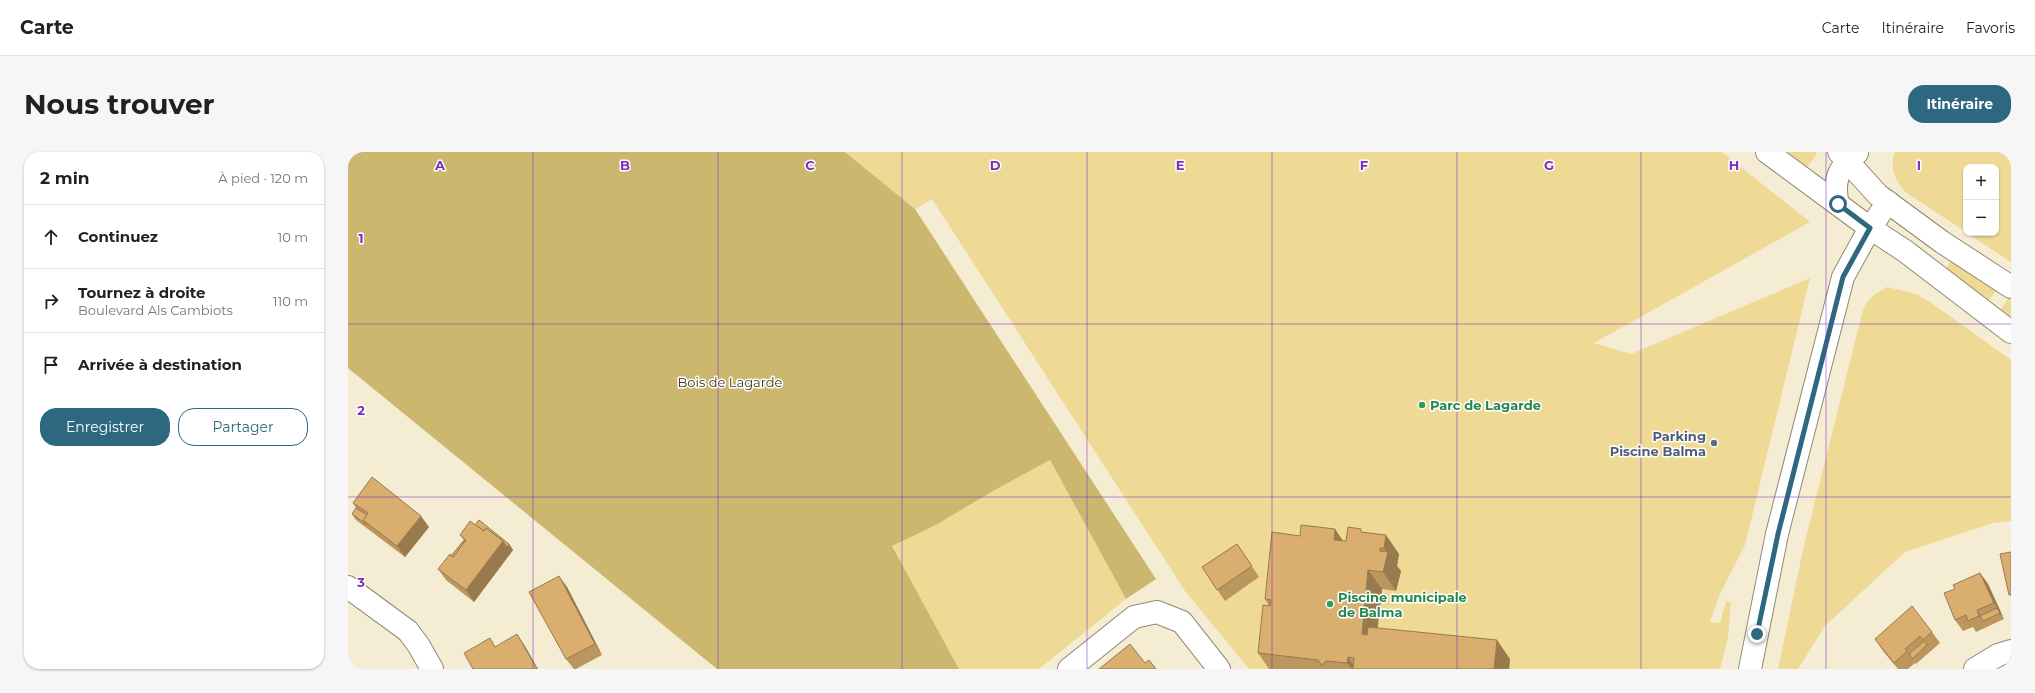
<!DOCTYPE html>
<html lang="fr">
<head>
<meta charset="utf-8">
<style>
  :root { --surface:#fff; --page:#f6f6f6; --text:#202124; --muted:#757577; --line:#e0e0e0; --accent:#2d6780 }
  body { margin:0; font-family:Montserrat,sans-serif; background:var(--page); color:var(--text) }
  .controls { position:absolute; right:12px; top:12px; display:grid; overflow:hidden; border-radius:8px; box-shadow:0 1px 3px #0004 }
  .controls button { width:36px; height:36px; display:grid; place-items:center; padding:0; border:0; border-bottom:1px solid var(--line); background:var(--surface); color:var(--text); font:20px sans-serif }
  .stop { position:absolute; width:12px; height:12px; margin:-9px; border:3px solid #2d6780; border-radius:50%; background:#fff }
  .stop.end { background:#2d6780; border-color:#fff; box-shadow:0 1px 4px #0008 }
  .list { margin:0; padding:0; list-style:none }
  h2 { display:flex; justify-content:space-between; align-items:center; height:52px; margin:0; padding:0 16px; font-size:17px }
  h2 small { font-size:13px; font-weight:400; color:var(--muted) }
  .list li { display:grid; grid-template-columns:26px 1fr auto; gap:12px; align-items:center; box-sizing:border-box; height:64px; padding:0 16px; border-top:1px solid var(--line) }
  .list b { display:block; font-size:15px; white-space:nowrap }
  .list p { margin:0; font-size:13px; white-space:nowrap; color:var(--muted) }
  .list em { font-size:13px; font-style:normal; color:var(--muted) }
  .actions { display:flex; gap:8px; padding:12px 16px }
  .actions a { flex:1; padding:9px 0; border:1px solid var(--accent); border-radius:16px; text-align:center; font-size:14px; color:var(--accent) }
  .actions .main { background:var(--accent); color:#fff }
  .icon { flex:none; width:22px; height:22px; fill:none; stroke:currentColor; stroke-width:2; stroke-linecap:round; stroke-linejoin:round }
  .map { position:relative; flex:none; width:1663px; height:517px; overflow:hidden; border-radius:16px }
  header { display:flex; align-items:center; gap:24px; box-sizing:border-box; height:56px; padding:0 20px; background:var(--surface); border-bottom:1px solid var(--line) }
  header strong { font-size:19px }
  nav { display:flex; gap:22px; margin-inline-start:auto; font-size:14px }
  .intro { display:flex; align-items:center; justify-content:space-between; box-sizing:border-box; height:96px; padding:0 24px }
  h1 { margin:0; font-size:28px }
  .button { padding:10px 18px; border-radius:16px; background:var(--accent); color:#fff; font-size:14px; font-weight:700 }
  main { display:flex; gap:24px; padding:0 24px }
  aside { flex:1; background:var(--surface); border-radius:16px; box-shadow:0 1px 3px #0004 }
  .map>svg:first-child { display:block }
  .green { fill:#eeda95 }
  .forest { fill:#ccb76f }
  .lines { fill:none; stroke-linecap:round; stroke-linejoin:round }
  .minor-casing { stroke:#908971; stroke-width:24 }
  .minor { stroke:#fff; stroke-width:22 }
  .wall { fill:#bb965f }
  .shaded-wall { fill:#987a4e }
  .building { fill:#d9ae6f; stroke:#987a4e }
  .route { stroke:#2d6780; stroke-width:5 }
  .grid { fill:none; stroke:#7b2cbf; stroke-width:1; stroke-opacity:0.55 }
  .leisure-dot { fill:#2e9e5b; stroke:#fff; stroke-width:1.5 }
  .service-dot { fill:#5c6f8a; stroke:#fff; stroke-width:1.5 }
  .labels { text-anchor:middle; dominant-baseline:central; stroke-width:3; stroke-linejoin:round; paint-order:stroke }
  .park-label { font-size:13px; fill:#3f3616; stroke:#fff }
  .leisure-label { font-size:13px; font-weight:bold; fill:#27864d; stroke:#fff; text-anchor:start }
  .service-label { font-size:13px; font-weight:bold; fill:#4e5e75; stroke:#fff; text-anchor:end }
  .grid-label { font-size:13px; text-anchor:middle; font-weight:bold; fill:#7b2cbf; stroke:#fff; stroke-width:3; stroke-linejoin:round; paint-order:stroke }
</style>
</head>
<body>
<header>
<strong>Carte</strong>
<nav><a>Carte</a><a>Itinéraire</a><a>Favoris</a></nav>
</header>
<div class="intro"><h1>Nous trouver</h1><a class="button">Itinéraire</a></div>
<main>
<aside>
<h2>2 min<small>À pied · 120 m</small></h2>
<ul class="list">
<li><svg class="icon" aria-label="ahead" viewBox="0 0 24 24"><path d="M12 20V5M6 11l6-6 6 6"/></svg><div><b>Continuez</b></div><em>10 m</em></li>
<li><svg class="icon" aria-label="right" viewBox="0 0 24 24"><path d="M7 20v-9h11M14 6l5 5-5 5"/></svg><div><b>Tournez à droite</b><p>Boulevard Als Cambiots</p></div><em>110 m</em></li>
<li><svg class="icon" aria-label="arrive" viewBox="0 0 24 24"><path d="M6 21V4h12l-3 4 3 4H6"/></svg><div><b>Arrivée à destination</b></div></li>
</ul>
<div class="actions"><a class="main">Enregistrer</a><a>Partager</a></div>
</aside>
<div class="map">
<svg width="1663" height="517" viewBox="0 0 1663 517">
  <rect width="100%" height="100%" fill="#f5edd3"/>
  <g class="green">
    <path d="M 497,0 L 1374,0 L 1462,70 L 1246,191 L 1283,202 L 1462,126 L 1397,393 L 1372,442 L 1362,470 L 1372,471 L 1378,449 L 1383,451 L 1380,485 L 1372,517 L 901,517 L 837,439 L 584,47 L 567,57 Z"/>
    <path d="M 1435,0 L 1468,0 L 1469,2 L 1457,18 Z"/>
    <path d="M 1547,0 L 1663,0 L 1663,110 L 1619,81 L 1648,81 L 1648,15 L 1618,15 L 1618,80 L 1557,40 C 1547,28 1541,15 1547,0 Z"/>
    <path d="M 1604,108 L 1649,137 L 1641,148 L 1598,117 Z"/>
    <path d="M 1539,135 L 1568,142 L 1582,150 L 1663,208 L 1663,369 L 1645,371 L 1557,400 L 1477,474 L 1450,517 L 1430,517 L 1456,393 L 1514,161 C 1519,147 1526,142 1539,135 Z"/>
    <path d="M 1661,145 L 1663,146 L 1663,165 L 1653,157 Z"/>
    <path d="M 702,308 L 778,447 L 691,517 L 611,517 L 543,394 L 588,373 L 645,339 Z"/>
  </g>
  <path class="forest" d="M 0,0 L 497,0 L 567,57 L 808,427 L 778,447 L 702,308 L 645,339 L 588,373 L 544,394 L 611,517 L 369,517 L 0,216 Z"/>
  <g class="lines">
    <defs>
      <g id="minor">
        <path d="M 1419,0 L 1522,76 L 1557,99 L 1663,180"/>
        <path d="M 1491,0 L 1530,43 L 1594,90 L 1663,135"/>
        <path d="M 1490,52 C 1484,29 1491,14 1509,1"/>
        <path d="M 0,435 L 60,479 L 71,494 L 84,517"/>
        <path d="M 721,517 L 786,465 L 809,460 L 834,470 L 871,517"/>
        <path d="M 1402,517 L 1429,382 L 1495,125 L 1522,76 L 1540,50"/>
        <path d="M 1627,517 L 1650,503 L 1663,499"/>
      </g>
    </defs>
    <use href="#minor" class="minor-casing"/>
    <use href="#minor" class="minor"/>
  </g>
  <g class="wall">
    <path d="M 5,351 L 81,375 L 57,405 L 8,368 L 4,362 L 8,356 Z"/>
    <path d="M 127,372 L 161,392 L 165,398 L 126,450 L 98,428 L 90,417 L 103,404 L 116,388 L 112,383 Z"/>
    <path d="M 1016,380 L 1051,402 L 1049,414 L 1053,419 L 1048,439 L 1034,437 L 1029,476 L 1162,507 L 1161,517 L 921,517 L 910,501 L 921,454 L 917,447 L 996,389 L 998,389 Z"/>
    <path d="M 889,392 L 911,425 L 877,449 L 854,415 Z"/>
    <path d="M 1632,421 L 1640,432 L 1656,467 L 1628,480 L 1625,475 L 1615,479 L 1607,468 L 1607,437 Z"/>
    <path d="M 219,435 L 254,503 L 228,517 L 226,517 L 218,507 Z"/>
    <path d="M 1584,480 L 1592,491 L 1568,512 L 1567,511 L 1560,517 L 1550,517 L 1535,499 L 1527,487 Z"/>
  </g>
  <g class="shaded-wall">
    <path d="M 73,364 L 81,375 L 57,405 L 49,394 Z"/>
    <path d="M 987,377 L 1000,396 L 986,388 Z"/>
    <path d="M 1038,383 L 1051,402 L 1049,414 L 1053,419 L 1048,439 L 1035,420 L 1032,399 L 1032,396 L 1038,405 L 1039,401 L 1036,396 Z"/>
    <path d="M 155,389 L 161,392 L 165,398 L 126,450 L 118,438 Z"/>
    <path d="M 1020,418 L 1034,437 L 1027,501 L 1014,482 Z"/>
    <path d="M 1632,421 L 1640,432 L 1656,467 L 1646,451 Z"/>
    <path d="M 211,424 L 219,435 L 254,503 L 247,492 Z"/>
    <path d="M 1629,458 L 1636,469 L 1635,469 L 1631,464 Z"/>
    <path d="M 169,482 L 177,494 L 190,517 L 189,517 Z"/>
    <path d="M 1149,488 L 1162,507 L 1161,517 L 1146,517 Z"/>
    <path d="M 1000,505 L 1008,517 L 1004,517 L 999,511 Z"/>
  </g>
  <g class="building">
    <path d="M 24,325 L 73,364 L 49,394 L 15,368 L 20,361 L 5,351 Z"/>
    <path d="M 8,356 L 19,363 L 15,368 L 19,373 L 4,362 Z"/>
    <path d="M 131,368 L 161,392 L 159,395 L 155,389 L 138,376 L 136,379 L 127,373 Z"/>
    <path d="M 122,369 L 136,379 L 138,376 L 155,389 L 118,438 L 90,417 L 102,402 L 105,405 L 118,388 L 112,383 Z"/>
    <path d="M 953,373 L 987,377 L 986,388 L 998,389 L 1000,375 L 1013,377 L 1013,380 L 1038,383 L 1036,396 L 1032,396 L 1032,399 L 1040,400 L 1035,420 L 1020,418 L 1014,482 L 1019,483 L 1020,475 L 1149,488 L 1146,517 L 1005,517 L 1006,506 L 1000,505 L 999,511 L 978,509 L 974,513 L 970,508 L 910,501 L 915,453 L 922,454 L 923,448 L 917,447 L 924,380 L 952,384 Z"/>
    <path d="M 116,388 L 117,389 L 105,405 L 103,404 Z"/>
    <path d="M 889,392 L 904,414 L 869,438 L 854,415 Z"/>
    <path d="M 1663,400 L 1663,443 L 1661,443 L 1652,402 Z"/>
    <path d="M 1632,421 L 1646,451 L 1629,458 L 1631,464 L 1620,469 L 1618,463 L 1607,468 L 1596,441 L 1607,437 L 1605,433 Z"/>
    <path d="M 211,424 L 247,492 L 218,507 L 181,440 Z"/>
    <path d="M 1564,454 L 1584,480 L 1575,488 L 1572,484 L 1557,497 L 1559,499 L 1546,511 L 1527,487 Z"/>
    <path d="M 1649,456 L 1652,461 L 1635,469 L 1632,464 Z"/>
    <path d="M 169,482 L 189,517 L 125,517 L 116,501 L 142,486 L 147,495 Z"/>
    <path d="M 1576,489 L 1579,493 L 1564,507 L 1561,502 Z"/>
    <path d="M 782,492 L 797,511 L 801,508 L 808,517 L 751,517 Z"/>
  </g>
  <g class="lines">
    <path class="route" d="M 1409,482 L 1430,382 L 1495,125 L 1522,76 L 1490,52"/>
  </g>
  <path class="grid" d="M 185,0 L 185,517M 370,0 L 370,517M 554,0 L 554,517M 739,0 L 739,517M 924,0 L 924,517M 1109,0 L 1109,517M 1293,0 L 1293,517M 1478,0 L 1478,517M 0,172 L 1663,172M 0,345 L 1663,345"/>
  <g class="leisure-dot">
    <circle cx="1074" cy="253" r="4"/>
    <circle cx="982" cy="452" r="4"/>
  </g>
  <circle class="service-dot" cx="1366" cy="291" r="4"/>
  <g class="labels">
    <g class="park-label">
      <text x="382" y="230">Bois de Lagarde</text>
    </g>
    <g class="leisure-label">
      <text x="1082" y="253">Parc de Lagarde</text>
      <text x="990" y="445">Piscine municipale<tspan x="990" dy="15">de Balma</tspan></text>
    </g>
    <g class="service-label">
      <text x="1358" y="284">Parking<tspan x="1358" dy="15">Piscine Balma</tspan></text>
    </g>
  </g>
  <g class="grid-label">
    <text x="92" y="18">A</text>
    <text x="277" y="18">B</text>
    <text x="462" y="18">C</text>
    <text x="647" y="18">D</text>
    <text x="832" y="18">E</text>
    <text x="1016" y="18">F</text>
    <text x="1201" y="18">G</text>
    <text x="1386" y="18">H</text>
    <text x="1571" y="18">I</text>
    <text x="13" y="91">1</text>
    <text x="13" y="263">2</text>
    <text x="13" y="435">3</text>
  </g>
</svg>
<div class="controls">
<button>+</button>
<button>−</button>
</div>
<div class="stop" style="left:1490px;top:52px"></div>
<div class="stop end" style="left:1409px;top:482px"></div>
</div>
</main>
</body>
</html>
